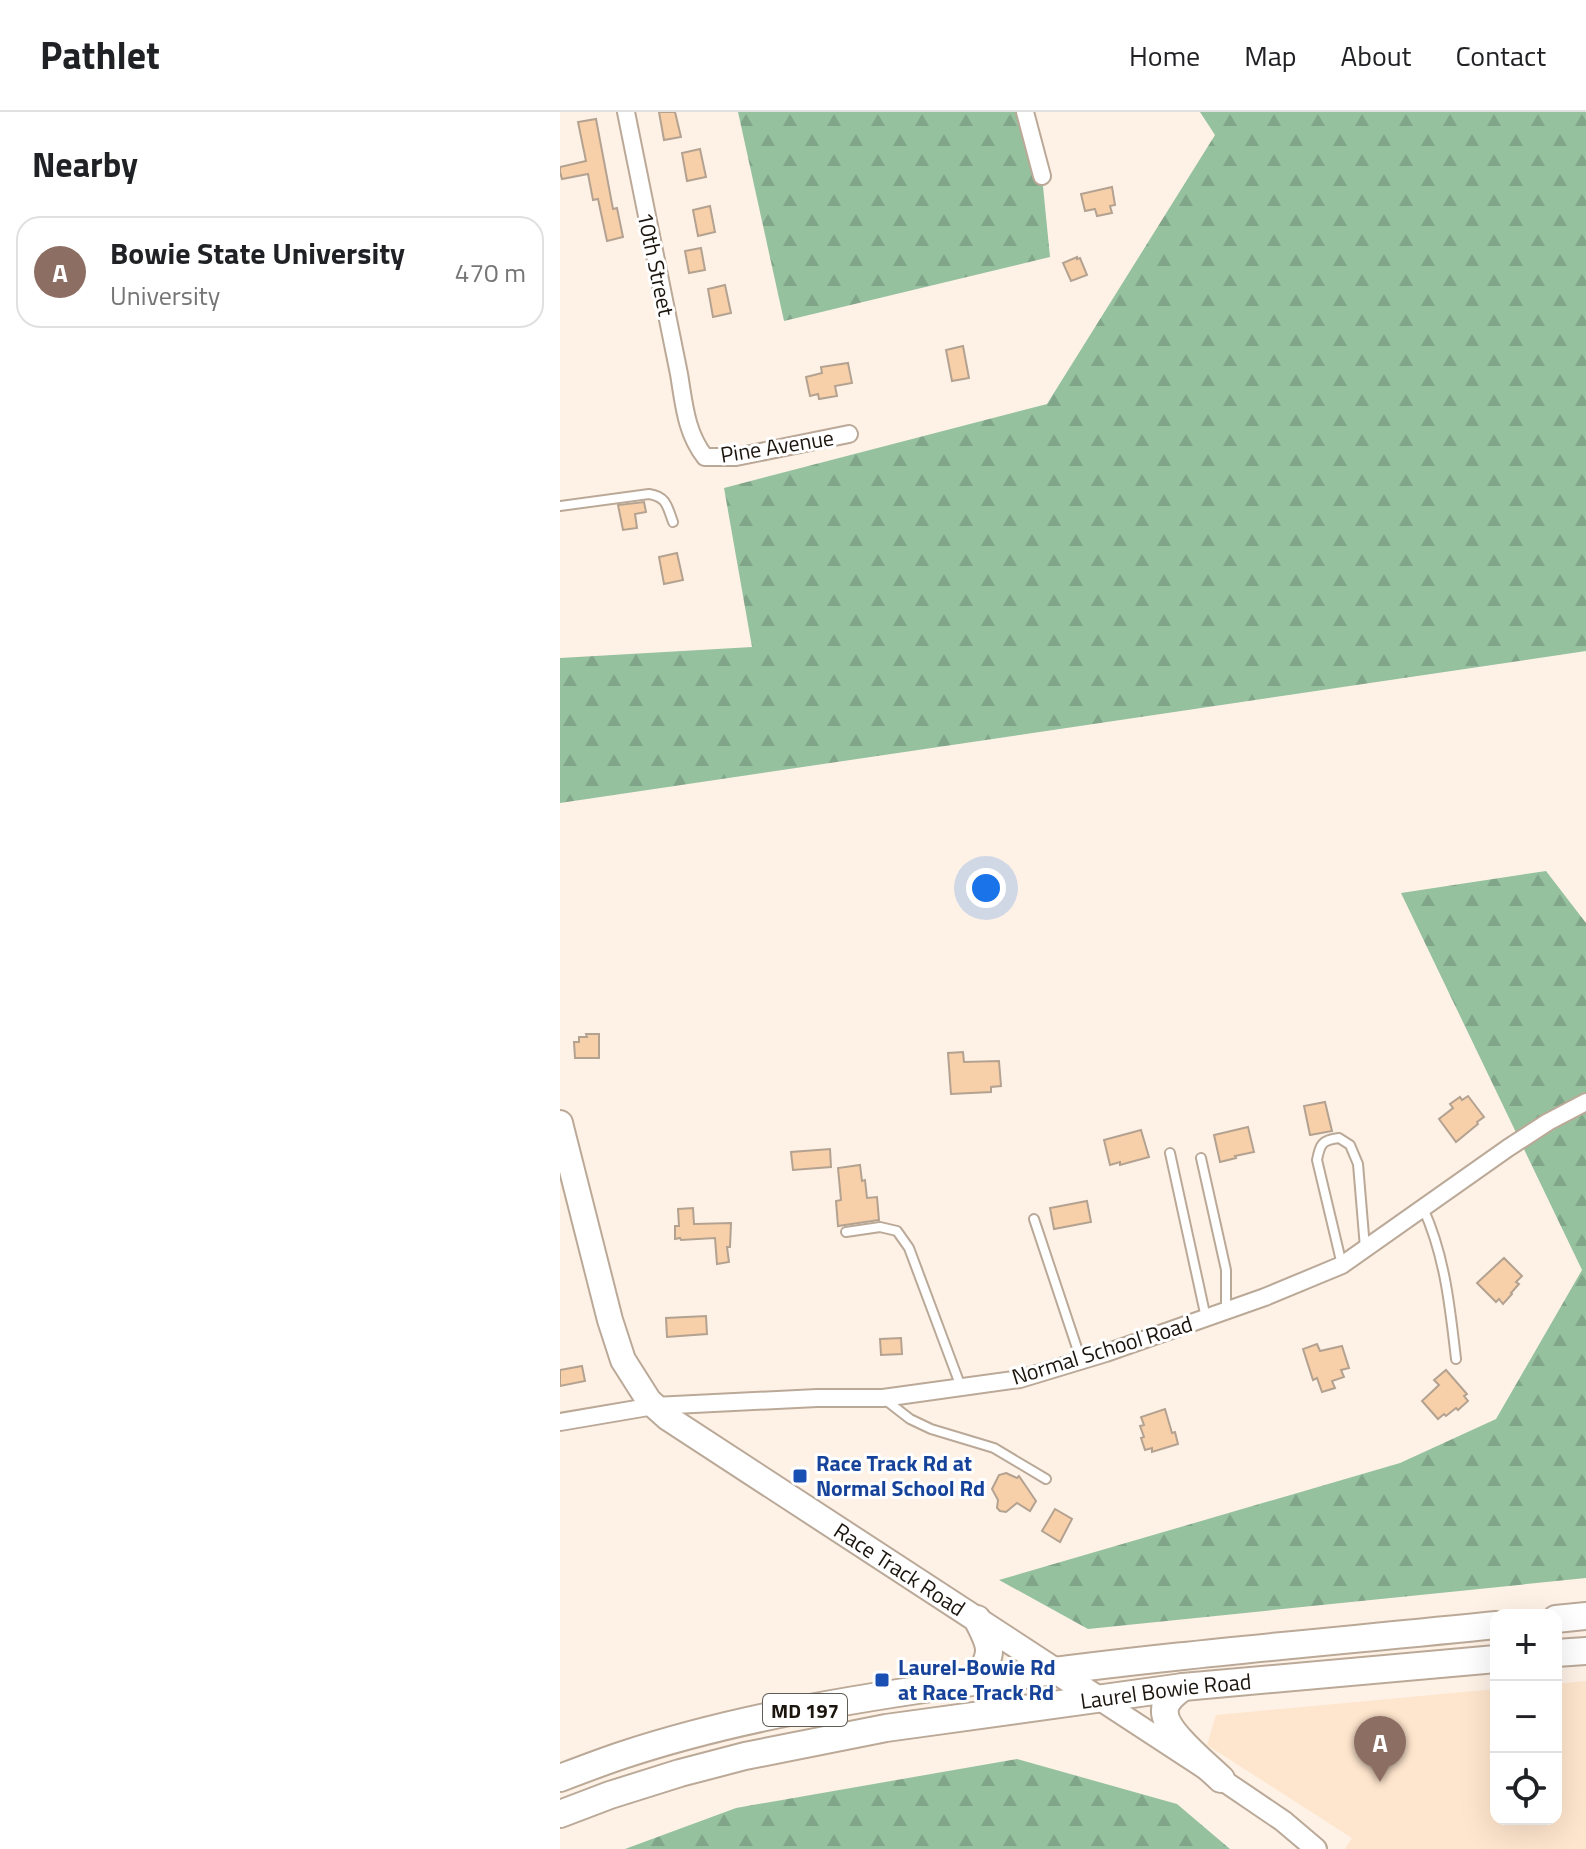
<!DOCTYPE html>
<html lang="en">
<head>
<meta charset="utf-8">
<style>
  :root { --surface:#fff; --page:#f6f6f6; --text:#202124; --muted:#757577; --line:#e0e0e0; --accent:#5e64dc }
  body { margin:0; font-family:"Titillium Web",sans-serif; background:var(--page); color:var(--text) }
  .controls { position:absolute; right:24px; bottom:24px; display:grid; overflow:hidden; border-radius:16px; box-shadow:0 8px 32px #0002 }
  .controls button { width:72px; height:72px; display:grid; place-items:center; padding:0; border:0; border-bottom:2px solid var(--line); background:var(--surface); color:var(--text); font:40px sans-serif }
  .you { position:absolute; left:426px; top:776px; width:28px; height:28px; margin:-20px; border:6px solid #fff; border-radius:50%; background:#1a73e8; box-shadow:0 0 0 12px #1a73e833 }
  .badge { display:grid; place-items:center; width:52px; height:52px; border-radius:50%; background:var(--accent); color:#fff; font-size:26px; font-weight:700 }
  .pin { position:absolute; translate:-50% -66px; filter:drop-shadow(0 2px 4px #0008) }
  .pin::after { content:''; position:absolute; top:42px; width:28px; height:24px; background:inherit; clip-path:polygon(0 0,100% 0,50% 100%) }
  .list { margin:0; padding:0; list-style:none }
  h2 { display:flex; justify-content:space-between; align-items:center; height:104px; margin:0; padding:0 32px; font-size:34px }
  h2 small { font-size:26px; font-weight:400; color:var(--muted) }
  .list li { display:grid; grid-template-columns:52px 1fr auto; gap:24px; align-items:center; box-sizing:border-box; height:112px; margin:0 16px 16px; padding:0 16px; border:2px solid var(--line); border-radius:24px }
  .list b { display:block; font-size:30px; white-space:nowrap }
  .list p { margin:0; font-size:26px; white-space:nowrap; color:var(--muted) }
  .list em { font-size:26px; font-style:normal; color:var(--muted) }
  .icon { flex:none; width:44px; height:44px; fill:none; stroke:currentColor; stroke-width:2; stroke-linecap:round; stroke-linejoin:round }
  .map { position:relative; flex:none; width:1026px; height:1737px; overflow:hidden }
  header { display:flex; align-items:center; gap:48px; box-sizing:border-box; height:112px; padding:0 40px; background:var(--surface); border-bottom:2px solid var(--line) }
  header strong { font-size:38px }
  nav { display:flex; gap:44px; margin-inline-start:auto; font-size:28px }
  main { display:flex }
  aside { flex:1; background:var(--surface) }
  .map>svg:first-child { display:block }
  .built { fill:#fee5cd }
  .forest { fill:url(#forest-firs) }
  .building { fill:#f7cfa9; stroke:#b4a291; stroke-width:2 }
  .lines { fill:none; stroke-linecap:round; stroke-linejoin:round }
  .service-casing { stroke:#bba998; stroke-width:12 }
  .minor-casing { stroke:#bba998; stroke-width:20 }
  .tertiary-casing { stroke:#bba998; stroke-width:24 }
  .secondary-casing { stroke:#bba998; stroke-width:28 }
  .primary-casing { stroke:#bba998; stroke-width:30 }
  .service { stroke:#fff; stroke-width:8 }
  .minor { stroke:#fff; stroke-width:16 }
  .tertiary { stroke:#fff; stroke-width:20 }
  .secondary { stroke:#fff; stroke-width:24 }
  .primary { stroke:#fff; stroke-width:26 }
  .transit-dot { fill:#1a4fb4; stroke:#fff; stroke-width:3 }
  .labels { text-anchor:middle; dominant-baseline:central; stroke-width:6; stroke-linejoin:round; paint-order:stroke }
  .shield { fill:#fff; stroke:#5f5b56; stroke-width:2 }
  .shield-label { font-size:20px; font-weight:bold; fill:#1b150e }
  .street-label { font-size:22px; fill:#1b150e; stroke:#fff }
  .transit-label { font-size:22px; font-weight:bold; fill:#164399; stroke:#fff; text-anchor:start }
</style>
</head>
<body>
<header>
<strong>Pathlet</strong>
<nav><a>Home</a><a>Map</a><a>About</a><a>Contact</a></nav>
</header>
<main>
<aside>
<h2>Nearby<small></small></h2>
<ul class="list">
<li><span class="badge" style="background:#8d6e63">A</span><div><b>Bowie State University</b><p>University</p></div><em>470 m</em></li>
</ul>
</aside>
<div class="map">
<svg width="1026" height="1737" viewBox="0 0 1026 1737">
  <defs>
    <pattern id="forest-firs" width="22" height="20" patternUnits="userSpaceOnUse" patternTransform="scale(2)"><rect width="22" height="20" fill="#95c19f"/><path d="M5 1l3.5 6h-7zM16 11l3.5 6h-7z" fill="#80a588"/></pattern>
  </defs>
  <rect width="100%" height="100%" fill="#fef2e7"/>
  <path class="built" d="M 1026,1569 L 1026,1737 L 785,1737 L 792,1726 L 647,1633 L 656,1603 L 936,1577 L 936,1707 L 996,1707 L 996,1572 Z"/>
  <g class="forest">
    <path d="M 178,0 L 464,0 L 482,64 L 490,145 L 224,209 Z"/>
    <path d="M 640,0 L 1026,0 L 1026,539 L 0,691 L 0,546 L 192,535 L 164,376 L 487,292 L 655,23 Z"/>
    <path d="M 986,759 L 1026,811 L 1026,1466 L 528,1517 L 439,1468 L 840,1351 L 936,1307 L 1022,1158 L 841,781 Z"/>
    <path d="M 457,1647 L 617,1692 L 670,1737 L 65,1737 L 176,1696 Z"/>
  </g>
  <g class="building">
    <path d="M 99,0 L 115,0 L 121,25 L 104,28 Z"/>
    <path d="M 36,7 L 53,97 L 57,96 L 63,125 L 47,129 L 38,87 L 33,88 L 28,62 L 2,67 L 0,60 L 0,55 L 26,49 L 18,10 Z"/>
    <path d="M 140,37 L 146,65 L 127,69 L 122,41 Z"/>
    <path d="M 552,75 L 555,93 L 550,94 L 552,101 L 537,104 L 535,97 L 525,99 L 521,82 Z"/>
    <path d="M 150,94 L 155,120 L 138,124 L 133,98 Z"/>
    <path d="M 141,136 L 145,158 L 129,161 L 125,139 Z"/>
    <path d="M 517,145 L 517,147 L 520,146 L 527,163 L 511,169 L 503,151 Z"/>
    <path d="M 165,173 L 171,201 L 153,205 L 148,177 Z"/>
    <path d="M 403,234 L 409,266 L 392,269 L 386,238 Z"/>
    <path d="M 288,251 L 292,271 L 275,274 L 277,284 L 259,287 L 258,282 L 250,284 L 246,265 L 262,261 L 261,255 Z"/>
    <path d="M 84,390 L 86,400 L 75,402 L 77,416 L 63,418 L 58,393 Z"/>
    <path d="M 117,441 L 123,468 L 104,472 L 99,445 Z"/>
    <path d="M 26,922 L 39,922 L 39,946 L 15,946 L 14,930 L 19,930 L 19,925 L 27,925 Z"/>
    <path d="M 403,940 L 404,950 L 439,949 L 441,974 L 431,975 L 431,980 L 391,982 L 388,941 Z"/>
    <path d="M 908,984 L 924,1005 L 917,1010 L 918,1012 L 896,1030 L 879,1007 L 893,996 L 890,992 L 900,985 L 902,988 Z"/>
    <path d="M 765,990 L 772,1019 L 750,1023 L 744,994 Z"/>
    <path d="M 688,1015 L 694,1040 L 675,1044 L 676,1046 L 660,1050 L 654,1023 Z"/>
    <path d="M 581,1018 L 589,1045 L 560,1053 L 560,1050 L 550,1053 L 544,1028 Z"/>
    <path d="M 270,1037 L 271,1055 L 233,1058 L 231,1040 Z"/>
    <path d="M 300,1053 L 302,1069 L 305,1068 L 307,1086 L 317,1085 L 319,1108 L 278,1114 L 276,1089 L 281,1088 L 278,1056 Z"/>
    <path d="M 527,1089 L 531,1110 L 494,1117 L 490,1096 Z"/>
    <path d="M 133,1096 L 134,1112 L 171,1111 L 170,1135 L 167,1135 L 169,1150 L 157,1152 L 155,1126 L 121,1128 L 120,1126 L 115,1127 L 115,1114 L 119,1114 L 118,1097 Z"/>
    <path d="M 944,1146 L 962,1164 L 956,1170 L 959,1172 L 951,1181 L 952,1182 L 943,1192 L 939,1187 L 936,1190 L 917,1171 Z"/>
    <path d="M 146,1204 L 147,1222 L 107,1225 L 106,1206 Z"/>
    <path d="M 341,1226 L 342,1242 L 321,1243 L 320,1227 Z"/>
    <path d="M 757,1232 L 760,1239 L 782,1234 L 789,1256 L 781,1258 L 784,1265 L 772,1269 L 775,1276 L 762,1280 L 757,1266 L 753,1268 L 743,1237 Z"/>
    <path d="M 22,1254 L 25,1269 L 0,1274 L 0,1258 Z"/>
    <path d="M 886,1258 L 907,1282 L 904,1284 L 908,1289 L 898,1298 L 896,1296 L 886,1304 L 884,1302 L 878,1307 L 862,1289 L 879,1273 L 874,1268 Z"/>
    <path d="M 605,1297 L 612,1321 L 615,1320 L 618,1332 L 592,1340 L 592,1336 L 585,1338 L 581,1326 L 584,1325 L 580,1314 L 584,1313 L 581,1305 Z"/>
    <path d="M 446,1361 L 457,1366 L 459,1364 L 476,1389 L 470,1399 L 457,1391 L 446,1400 L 440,1399 L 437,1396 L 438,1388 L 432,1377 L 439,1363 Z"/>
    <path d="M 495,1397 L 512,1407 L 500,1430 L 482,1419 Z"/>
  </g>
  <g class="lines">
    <defs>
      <g id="service">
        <path d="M 0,394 L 89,382 C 107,385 107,394 113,410"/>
        <path d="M 610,1041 L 646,1206"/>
        <path d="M 641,1046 L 666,1158 L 666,1197"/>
        <path d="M 863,1096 C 885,1144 890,1195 896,1247"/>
        <path d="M 474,1107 L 521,1248"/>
        <path d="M 286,1120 L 320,1115 L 337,1119 L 349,1136 L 401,1275"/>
        <path d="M 782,1153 L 757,1048 C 760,1032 762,1028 779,1026 L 790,1033 L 798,1052 L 805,1136"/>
        <path d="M 323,1286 L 350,1307 L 371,1317 L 434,1336 L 486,1367"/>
      </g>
      <g id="minor">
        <path d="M 66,0 L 119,262 C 124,292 126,321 145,345 L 176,345 L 289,322"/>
        <path d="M 465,0 L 482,64"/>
        <path d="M 0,1310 L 94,1294 L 257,1286 L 323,1286 L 460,1267 L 546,1241 L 705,1185 L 782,1153 L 948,1036 L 988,1010 L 1026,990"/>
      </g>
      <path id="tertiary" d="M 537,1586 L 661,1667 L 723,1709 L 756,1737"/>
      <g id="secondary">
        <path id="s1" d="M 0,1011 L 50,1208 L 63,1248 L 89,1289 L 108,1306 L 537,1586"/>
      </g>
      <g id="primary">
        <path d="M 417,1507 C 433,1537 433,1540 417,1569"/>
        <path d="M 996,1507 L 1026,1504"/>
        <path d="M 996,1541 L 1026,1539"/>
        <path d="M 623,1575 C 617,1580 609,1585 606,1593 C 597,1615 646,1652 661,1667"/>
        <path d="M 0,1666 C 21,1658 42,1650 63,1643 C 184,1603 316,1583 442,1566 C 606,1543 771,1530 936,1513"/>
        <path id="s2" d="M 0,1702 L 50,1683 L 120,1661 L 185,1644 L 326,1616 L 623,1575 L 936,1547"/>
      </g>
    </defs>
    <use href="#service" class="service-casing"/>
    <use href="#minor" class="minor-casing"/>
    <use href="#tertiary" class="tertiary-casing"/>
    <use href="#secondary" class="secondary-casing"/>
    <use href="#primary" class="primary-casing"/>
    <use href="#service" class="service"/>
    <use href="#minor" class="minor"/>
    <use href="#tertiary" class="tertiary"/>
    <use href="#secondary" class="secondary"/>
    <use href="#primary" class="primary"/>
  </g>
  <g class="transit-dot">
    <rect x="232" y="1356" width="16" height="16" rx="4"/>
    <rect x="314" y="1560" width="16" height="16" rx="4"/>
  </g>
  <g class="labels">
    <rect class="shield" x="203" y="1582" width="84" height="32" rx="6"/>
    <g class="shield-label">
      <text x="245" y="1598">MD 197</text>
    </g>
    <g class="street-label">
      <text transform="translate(96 152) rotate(78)">10th Street</text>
      <text transform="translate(217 334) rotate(-9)">Pine Avenue</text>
      <text transform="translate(542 1238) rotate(-17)">Normal School Road</text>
      <text stroke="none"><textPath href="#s1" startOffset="596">Race Track Road</textPath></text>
      <text stroke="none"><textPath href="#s2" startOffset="620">Laurel Bowie Road</textPath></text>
    </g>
    <g class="transit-label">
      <text x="256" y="1351">Race Track Rd at<tspan x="256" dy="25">Normal School Rd</tspan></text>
      <text x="338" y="1555">Laurel-Bowie Rd<tspan x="338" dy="25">at Race Track Rd</tspan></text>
    </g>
  </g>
</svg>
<div class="controls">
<button>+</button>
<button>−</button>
<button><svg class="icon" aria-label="locate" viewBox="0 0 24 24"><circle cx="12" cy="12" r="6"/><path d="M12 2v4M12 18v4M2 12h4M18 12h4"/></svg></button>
</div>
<div class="you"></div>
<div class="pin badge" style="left:820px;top:1670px;background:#8d6e63">A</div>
</div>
</main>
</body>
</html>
